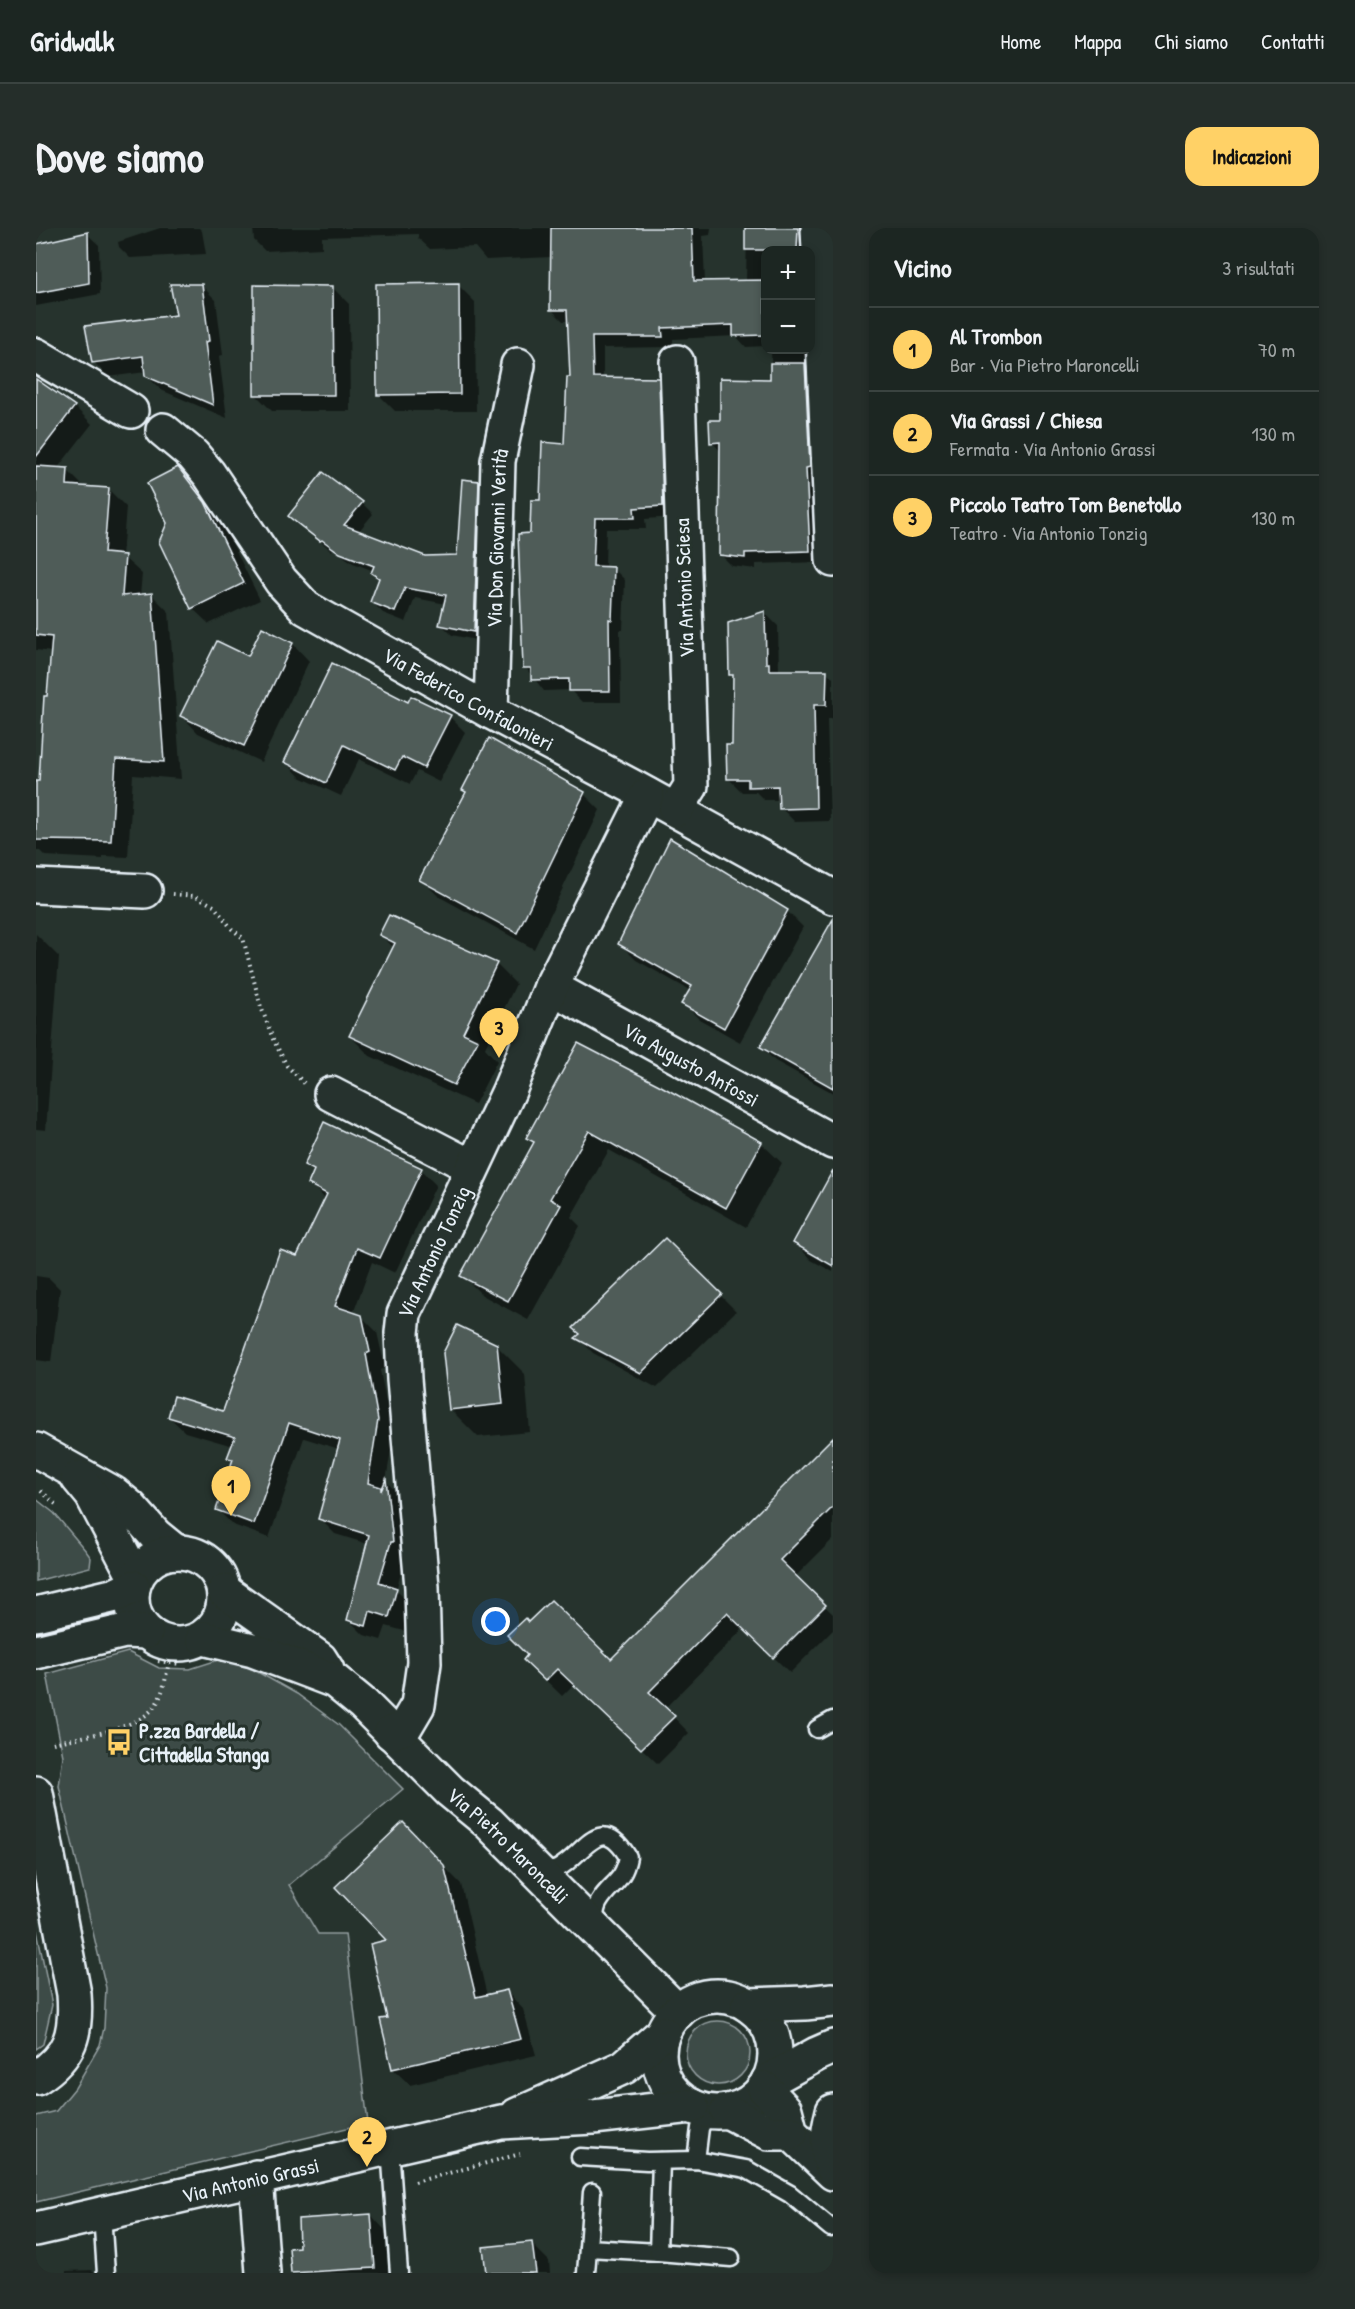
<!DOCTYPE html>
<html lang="it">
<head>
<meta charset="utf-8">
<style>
  :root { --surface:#1c2622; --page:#252e2a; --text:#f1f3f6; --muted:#a0a5a5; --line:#3a4340; --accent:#ffd166 }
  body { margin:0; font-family:"Patrick Hand",sans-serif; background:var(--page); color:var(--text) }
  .controls { position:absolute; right:18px; top:18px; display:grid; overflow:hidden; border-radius:12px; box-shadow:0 3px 9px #0003 }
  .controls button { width:54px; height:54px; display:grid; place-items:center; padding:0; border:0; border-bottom:2px solid var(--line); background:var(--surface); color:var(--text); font:30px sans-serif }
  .you { position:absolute; left:460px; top:1394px; width:21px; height:21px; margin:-15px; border:4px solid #fff; border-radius:50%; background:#1a73e8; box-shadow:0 0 0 9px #1a73e833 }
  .badge { display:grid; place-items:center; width:39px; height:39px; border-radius:50%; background:var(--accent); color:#111; font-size:20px; font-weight:700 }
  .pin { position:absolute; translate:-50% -50px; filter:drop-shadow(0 2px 3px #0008) }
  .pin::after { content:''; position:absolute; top:32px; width:21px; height:18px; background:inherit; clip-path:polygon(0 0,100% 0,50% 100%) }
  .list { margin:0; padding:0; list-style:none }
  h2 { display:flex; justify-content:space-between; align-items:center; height:78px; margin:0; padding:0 24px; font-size:26px }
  h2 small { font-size:20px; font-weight:400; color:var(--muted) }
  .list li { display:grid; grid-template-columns:39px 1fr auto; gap:18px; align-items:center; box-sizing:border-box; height:84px; padding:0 24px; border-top:2px solid var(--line) }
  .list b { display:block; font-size:22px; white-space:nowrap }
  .list p { margin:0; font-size:20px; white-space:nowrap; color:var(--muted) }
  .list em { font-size:20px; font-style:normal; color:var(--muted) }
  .map { position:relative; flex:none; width:797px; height:2045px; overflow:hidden; border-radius:18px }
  header { display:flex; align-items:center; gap:36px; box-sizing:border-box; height:84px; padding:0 30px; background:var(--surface); border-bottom:2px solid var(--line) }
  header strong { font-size:28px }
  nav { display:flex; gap:33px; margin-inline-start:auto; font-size:21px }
  .intro { display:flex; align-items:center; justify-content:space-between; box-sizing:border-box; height:144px; padding:0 36px }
  h1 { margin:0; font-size:42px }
  .button { padding:15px 27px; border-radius:18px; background:var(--accent); color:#111; font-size:21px; font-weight:700 }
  main { display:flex; gap:36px; padding:0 36px }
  aside { flex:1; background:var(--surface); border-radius:18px; box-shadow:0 3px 9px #0003 }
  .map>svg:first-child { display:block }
  .green { fill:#3e4b47; stroke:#939ea0; stroke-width:1.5 }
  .shadow { fill:#0007 }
  .building { fill:#505c59; stroke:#e8f1f8; stroke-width:1.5 }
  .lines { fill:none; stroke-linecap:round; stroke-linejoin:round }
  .service-casing { stroke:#e8f1f8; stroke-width:21 }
  .minor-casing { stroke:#e8f1f8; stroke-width:38 }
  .tertiary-casing { stroke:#e8f1f8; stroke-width:38 }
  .path { stroke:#e8f1f8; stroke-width:4; stroke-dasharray:1.5 4.5; stroke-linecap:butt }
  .service { stroke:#26332d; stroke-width:16 }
  .minor { stroke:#26332d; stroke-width:33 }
  .tertiary { stroke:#26332d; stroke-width:33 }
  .labels { text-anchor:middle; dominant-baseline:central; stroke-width:6; stroke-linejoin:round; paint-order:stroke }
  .street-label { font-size:21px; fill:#e8f1f8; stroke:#26332d }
  .poi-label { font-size:21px; font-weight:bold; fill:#e8f1f8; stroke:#26332d; text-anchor:start }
</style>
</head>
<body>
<header>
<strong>Gridwalk</strong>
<nav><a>Home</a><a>Mappa</a><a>Chi siamo</a><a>Contatti</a></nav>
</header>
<div class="intro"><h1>Dove siamo</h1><a class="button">Indicazioni</a></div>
<main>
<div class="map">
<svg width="797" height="2045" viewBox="0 0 797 2045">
  <rect width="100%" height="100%" fill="#26332d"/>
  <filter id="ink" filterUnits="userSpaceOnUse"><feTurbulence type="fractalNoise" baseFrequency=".0167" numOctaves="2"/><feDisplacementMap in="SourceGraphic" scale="12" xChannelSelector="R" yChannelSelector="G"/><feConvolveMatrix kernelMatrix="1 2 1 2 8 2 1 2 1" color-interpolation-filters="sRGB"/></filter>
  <g filter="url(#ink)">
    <g class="green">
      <path d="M 0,1271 L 18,1285 L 50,1323 L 55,1330 L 54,1339 L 0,1353 Z"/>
      <path d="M 92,1424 L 123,1440 L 154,1441 L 188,1430 L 218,1442 L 261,1466 L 303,1497 L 367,1561 L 253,1657 L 282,1706 L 309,1706 L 332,1895 L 0,1974 L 0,1888 L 20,1883 L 39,1860 L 64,1817 L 68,1800 L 70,1760 L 23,1558 L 27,1528 L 11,1446 Z"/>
      <path d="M 0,1698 L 16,1777 L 7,1816 L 0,1821 Z"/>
      <circle cx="682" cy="1825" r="32"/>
    </g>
    <g class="shadow">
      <path d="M 124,0 L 163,0 L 166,3 L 170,26 L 94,30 L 83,19 L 82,14 Z"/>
      <path d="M 217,0 L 675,0 L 674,7 L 667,8 L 669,54 L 710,54 L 711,0 L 773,0 L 773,22 L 730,22 L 730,118 L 710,119 L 700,108 L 637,111 L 637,119 L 567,120 L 567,151 L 622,152 L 634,163 L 638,289 L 609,291 L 610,301 L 570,301 L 569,340 L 577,340 L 589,352 L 587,402 L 584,402 L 585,474 L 546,474 L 534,462 L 508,463 L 489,439 L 495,306 L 506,273 L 530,217 L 535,150 L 533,93 L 527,93 L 515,81 L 516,29 L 450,32 L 439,19 L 394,21 L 382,10 L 382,6 L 286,9 L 286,20 L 229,23 L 218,12 Z"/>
      <path d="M 51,6 L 63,17 L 64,66 L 0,78 L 0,18 Z"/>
      <path d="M 422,57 L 439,74 L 440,183 L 359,183 L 342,166 Z"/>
      <path d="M 166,58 L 180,72 L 187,127 L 183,128 L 191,190 L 125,162 L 110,147 L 110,144 L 72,149 L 58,134 L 141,89 Z"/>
      <path d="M 296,59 L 313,76 L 314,183 L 236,183 L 219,166 Z"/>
      <path d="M 735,122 L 769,122 L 769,137 L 780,148 L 785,334 L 720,336 L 720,341 L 696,338 L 684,326 L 685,224 L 676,214 L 686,193 L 736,153 Z"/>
      <path d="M 0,153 L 39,179 L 56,196 L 21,241 L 31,242 L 49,260 L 73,262 L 90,279 L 86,328 L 106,346 L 104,368 L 116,367 L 133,384 L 145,551 L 97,547 L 92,629 L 67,628 L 67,631 L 9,628 L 3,622 L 0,622 L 0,554 L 5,555 L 16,424 L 0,422 Z"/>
      <path d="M 142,241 L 160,259 L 185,292 L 224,372 L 173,396 L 156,380 Z"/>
      <path d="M 442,254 L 453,265 L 449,414 L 416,407 L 405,396 L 410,376 L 379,370 L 370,394 L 347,385 L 336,374 L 344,352 L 338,343 L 317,335 L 297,321 L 296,323 L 254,288 L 326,275 L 337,286 L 322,304 L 388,329 L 423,328 Z"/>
      <path d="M 729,385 L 742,398 L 743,443 L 790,443 L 797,450 L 797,491 L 791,491 L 794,593 L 759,594 L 745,580 L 744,572 L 728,572 L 720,564 L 706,564 L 692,550 L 698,518 L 698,450 L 695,446 Z"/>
      <path d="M 257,416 L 273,433 L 225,534 L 162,505 L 146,488 Z"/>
      <path d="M 373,476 L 414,489 L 429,504 L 403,554 L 381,543 L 374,556 L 323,531 L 305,568 L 264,549 L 250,534 Z"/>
      <path d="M 548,566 L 564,582 L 498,721 L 402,668 L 385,651 Z"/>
      <path d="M 634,612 L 751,683 L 767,699 L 704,814 L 663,791 L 647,775 L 655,763 L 600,732 L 584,716 Z"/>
      <path d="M 797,705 L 797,865 L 739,833 L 725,819 Z"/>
      <path d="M 0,706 L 23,729 L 10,902 L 0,901 Z"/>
      <path d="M 345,707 L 460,736 L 480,756 L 449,820 L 461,833 L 439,876 L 334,828 L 314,808 L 358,720 Z"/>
      <path d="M 624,859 L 725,915 L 746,935 L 710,999 L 573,922 L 535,989 L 544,998 L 492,1092 L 446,1067 L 426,1047 L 498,916 L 492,909 Z"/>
      <path d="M 270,937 L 385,942 L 400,957 L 359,1045 L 336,1034 L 317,1086 L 325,1088 L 341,1104 L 349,1140 L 344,1142 L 357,1209 L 350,1253 L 364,1268 L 370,1328 L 360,1362 L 375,1377 L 368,1403 L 350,1398 L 345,1412 L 328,1407 L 313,1392 L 332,1316 L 299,1306 L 283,1290 L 303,1221 L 268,1210 L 233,1310 L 197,1297 L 182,1282 L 198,1234 L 193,1229 L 197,1218 L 149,1204 L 133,1189 L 188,1185 L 289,971 L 274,955 L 278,945 Z"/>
      <path d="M 797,955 L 797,1044 L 775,1032 L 759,1015 Z"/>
      <path d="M 629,1012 L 700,1083 L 621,1160 L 557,1125 L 542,1110 Z"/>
      <path d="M 0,1048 L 13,1050 L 24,1061 L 15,1134 L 0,1132 Z"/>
      <path d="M 460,1117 L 489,1146 L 494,1204 L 442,1209 L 414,1181 Z"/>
      <path d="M 797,1223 L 797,1311 L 759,1349 L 797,1386 L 797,1402 L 754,1445 L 708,1400 L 629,1480 L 653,1505 L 622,1536 L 538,1456 L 526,1468 L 489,1432 L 575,1433 Z"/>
      <path d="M 367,1597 L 425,1656 L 451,1768 L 471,1764 L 487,1781 L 500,1827 L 374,1857 L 357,1841 L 346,1792 L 353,1791 L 353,1713 Z"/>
      <path d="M 335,1987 L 349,2002 L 352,2045 L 256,2045 L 255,2021 L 265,2021 Z"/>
      <path d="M 496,2016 L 513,2033 L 514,2045 L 451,2045 Z"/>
      <path d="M 56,2042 L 59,2045 L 30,2045 L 30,2043 Z"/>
    </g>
    <g class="building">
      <path d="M 515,0 L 656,0 L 658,53 L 729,52 L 729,107 L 697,108 L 697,97 L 626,100 L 627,109 L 556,109 L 557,149 L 623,150 L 627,278 L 598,280 L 599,290 L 559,290 L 557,338 L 578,339 L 576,392 L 573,391 L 574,463 L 533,463 L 533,451 L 495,452 L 495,440 L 487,440 L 482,306 L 494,305 L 495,272 L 504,272 L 506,214 L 528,216 L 531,149 L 534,149 L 531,82 L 514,82 Z"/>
      <path d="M 709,0 L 762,0 L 761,22 L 709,22 Z"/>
      <path d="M 52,4 L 53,55 L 0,65 L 0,16 Z"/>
      <path d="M 423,55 L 424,166 L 341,167 L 340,56 Z"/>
      <path d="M 134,56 L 166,56 L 173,113 L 169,114 L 177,177 L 109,148 L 107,128 L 56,135 L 49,98 L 140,87 Z"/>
      <path d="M 218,57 L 297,58 L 298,167 L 218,167 Z"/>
      <path d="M 734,135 L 769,135 L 774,239 L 770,240 L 774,323 L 709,325 L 709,330 L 683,327 L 684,214 L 674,215 L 673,192 L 684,192 L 684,150 L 734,151 Z"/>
      <path d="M 0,151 L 39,178 L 0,229 Z"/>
      <path d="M 0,238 L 32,240 L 31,257 L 73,260 L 68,325 L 89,327 L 86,368 L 116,365 L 128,534 L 80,531 L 75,613 L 0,612 L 0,553 L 3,553 L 8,468 L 11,468 L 16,409 L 0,407 Z"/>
      <path d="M 142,239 L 169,274 L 208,355 L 155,381 L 123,314 L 131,295 L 111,255 Z"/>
      <path d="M 287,244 L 327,274 L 308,297 L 389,328 L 421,327 L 426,251 L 443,253 L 438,404 L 403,397 L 410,367 L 369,360 L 359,384 L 334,374 L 343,350 L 335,345 L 338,338 L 304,325 L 286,312 L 284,313 L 252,288 Z"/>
      <path d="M 729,383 L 730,435 L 733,435 L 733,442 L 791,442 L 790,477 L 778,477 L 780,580 L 743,581 L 742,558 L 712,559 L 712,551 L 691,551 L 690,517 L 696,517 L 697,447 L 693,447 L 692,395 Z"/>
      <path d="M 226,399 L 257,415 L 208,518 L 144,488 L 181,413 L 212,428 Z"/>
      <path d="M 296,435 L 372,474 L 375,468 L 415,487 L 388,540 L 366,529 L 359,542 L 308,517 L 290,555 L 248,534 Z"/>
      <path d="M 453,510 L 549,564 L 481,705 L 383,652 L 430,564 L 426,562 Z"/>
      <path d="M 634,610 L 752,682 L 688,800 L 645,776 L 656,758 L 582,716 Z"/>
      <path d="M 353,687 L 461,735 L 427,805 L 442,812 L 418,857 L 313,808 L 359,715 L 343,707 Z"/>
      <path d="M 797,691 L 797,860 L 724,819 Z"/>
      <path d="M 542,815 L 625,858 L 726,914 L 690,980 L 553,903 L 514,971 L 525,977 L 472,1073 L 424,1048 L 498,914 L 490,910 Z"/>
      <path d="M 288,894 L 386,940 L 344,1030 L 321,1020 L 299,1078 L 326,1087 L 334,1124 L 330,1126 L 342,1192 L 332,1255 L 345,1259 L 345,1263 L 350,1251 L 357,1314 L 355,1314 L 343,1354 L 361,1360 L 353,1389 L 334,1383 L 330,1398 L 311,1392 L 333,1307 L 282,1291 L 304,1212 L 253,1195 L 218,1296 L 180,1282 L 197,1231 L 191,1230 L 199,1209 L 132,1189 L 138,1168 L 187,1183 L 244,1022 L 261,1028 L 291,966 L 272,956 L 278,942 L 268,937 Z"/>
      <path d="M 797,942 L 797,1038 L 757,1015 Z"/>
      <path d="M 629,1010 L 686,1066 L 605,1145 L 539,1110 L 544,1106 L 537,1100 Z"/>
      <path d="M 421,1097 L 461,1116 L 467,1176 L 413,1182 L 407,1125 Z"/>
      <path d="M 797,1209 L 797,1279 L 744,1332 L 790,1377 L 737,1430 L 691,1385 L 613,1464 L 639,1488 L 605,1521 L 521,1441 L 509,1453 L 487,1432 L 491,1427 L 471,1407 L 489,1390 L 492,1394 L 515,1372 L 575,1431 Z"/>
      <path d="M 367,1594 L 408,1637 L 440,1769 L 471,1762 L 485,1811 L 356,1841 L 344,1791 L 351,1790 L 334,1716 L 350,1712 L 299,1659 Z"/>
      <path d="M 335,1986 L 339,2040 L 255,2045 L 253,2020 L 263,2019 L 262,1991 Z"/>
      <path d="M 496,2014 L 500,2045 L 450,2045 L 447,2019 Z"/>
    </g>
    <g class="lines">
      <defs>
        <g id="service">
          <path d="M 781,1501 L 797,1492"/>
          <path d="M 503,1644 C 508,1643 516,1643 521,1641 C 549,1626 564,1583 592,1629 C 587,1655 574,1655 563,1674 C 559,1680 559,1691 557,1698"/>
          <path d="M 354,1920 L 363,2045"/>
          <path d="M 544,1929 L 611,1933 L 660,1932 L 710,1941 L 754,1966 L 795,2000"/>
          <path d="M 660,1932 L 664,1900 L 673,1882"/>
          <path d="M 556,1964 L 552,2020 L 622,2024 L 625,1933"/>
          <path d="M 66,1986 L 70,2045"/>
          <path d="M 622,2024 L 695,2030"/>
          <path d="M 550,2045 L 552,2020"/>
        </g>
        <g id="minor">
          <path d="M 782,0 L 797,332"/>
          <path d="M 0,127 L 95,183"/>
          <path id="s1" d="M 127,202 L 157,227 L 173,246 L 245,353 L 270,380 L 455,484 L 599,560 L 797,669"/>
          <path id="s2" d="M 455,484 L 462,233 L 482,137"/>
          <path d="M 640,582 L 655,558 L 641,134"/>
          <path d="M 0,658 L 109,663"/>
          <path id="s3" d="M 515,759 L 797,914"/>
          <path d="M 295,866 L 436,939"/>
          <path d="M 0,1222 L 77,1265 L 94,1279 L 119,1307 L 140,1324"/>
          <path d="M 42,1250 L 56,1267 L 100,1351"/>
          <circle cx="142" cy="1370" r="46"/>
          <path d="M 188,1363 L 284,1431 L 291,1442"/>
          <path d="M 0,1386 L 80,1367 L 97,1359"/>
          <path id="s4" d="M 167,1410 L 217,1422 L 299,1453 L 327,1476 L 414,1563 L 453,1595 L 642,1784"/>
          <path d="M 0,1424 L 89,1403 L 110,1404"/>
          <path id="s5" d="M 355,1505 L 369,1499 L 382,1477 L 388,1435 L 386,1359 L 368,1151 L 366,1105 L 368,1086 L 473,863 L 515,759 L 611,567"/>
          <path d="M 0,1565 L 38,1766 C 41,1805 35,1828 0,1850"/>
          <path d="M 220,1949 L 227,2045"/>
        </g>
        <g id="tertiary">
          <circle cx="681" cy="1826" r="58"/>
          <path d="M 712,1777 L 769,1775 L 797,1772"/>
          <path d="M 732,1853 L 781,1826 L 797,1819"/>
          <path d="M 728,1860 L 749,1882 L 755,1905 L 797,1945"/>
          <path d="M 691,1883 L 733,1905 L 755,1905"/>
          <path d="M 797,1883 C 792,1903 788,1922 797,1941"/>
          <path d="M 481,1887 L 588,1839 L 627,1805"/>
          <path id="s6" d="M 0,2001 L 465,1894 L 557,1889 L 656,1878"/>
        </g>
      </defs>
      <use href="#service" class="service-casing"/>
      <use href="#minor" class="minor-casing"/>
      <use href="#tertiary" class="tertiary-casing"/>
      <g class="path">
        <path d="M 137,666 L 160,668 L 178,678 L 196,701 L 207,710 L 224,776 L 237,811 L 251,838 L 268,855"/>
        <path d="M 5,1263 L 22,1278"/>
        <path d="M 122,1433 L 144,1436"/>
        <path d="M 17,1515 C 46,1508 106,1502 121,1475 C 128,1463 130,1448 133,1434"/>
        <path d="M 379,1954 L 484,1926"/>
      </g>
      <use href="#service" class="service"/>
      <use href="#minor" class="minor"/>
      <use href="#tertiary" class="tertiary"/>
    </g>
  </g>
  <defs>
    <symbol id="bus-bare" viewBox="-9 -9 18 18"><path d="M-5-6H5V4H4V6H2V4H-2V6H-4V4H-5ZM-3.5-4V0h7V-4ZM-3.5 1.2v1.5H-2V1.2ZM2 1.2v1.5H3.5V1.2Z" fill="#ffd166" stroke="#26332d" stroke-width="2.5" paint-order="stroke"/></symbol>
  </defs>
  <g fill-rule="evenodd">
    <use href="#bus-bare" x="64" y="1495" width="38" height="38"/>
  </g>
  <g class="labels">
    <g class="street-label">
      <text stroke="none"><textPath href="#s2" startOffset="174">Via Don Giovanni Verità</textPath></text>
      <text transform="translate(648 360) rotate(-92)">Via Antonio Sciesa</text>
      <text stroke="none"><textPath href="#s1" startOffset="416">Via Federico Confalonieri</textPath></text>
      <text stroke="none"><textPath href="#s3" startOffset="160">Via Augusto Anfossi</textPath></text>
      <text stroke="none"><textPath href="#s5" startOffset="502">Via Antonio Tonzig</textPath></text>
      <text stroke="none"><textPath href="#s4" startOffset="378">Via Pietro Maroncelli</textPath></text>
      <text stroke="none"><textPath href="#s6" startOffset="220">Via Antonio Grassi</textPath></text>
    </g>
    <g class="poi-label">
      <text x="103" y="1502">P.zza Bardella /<tspan x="103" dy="24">Cittadella Stanga</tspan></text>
    </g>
  </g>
</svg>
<div class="controls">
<button>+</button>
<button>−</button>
</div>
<div class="you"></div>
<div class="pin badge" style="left:195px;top:1288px">1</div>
<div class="pin badge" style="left:331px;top:1939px">2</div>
<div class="pin badge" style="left:463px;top:830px">3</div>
</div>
<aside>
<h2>Vicino<small>3 risultati</small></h2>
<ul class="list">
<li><span class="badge">1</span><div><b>Al Trombon</b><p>Bar · Via Pietro Maroncelli</p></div><em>70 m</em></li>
<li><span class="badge">2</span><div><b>Via Grassi / Chiesa</b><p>Fermata · Via Antonio Grassi</p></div><em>130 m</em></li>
<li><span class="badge">3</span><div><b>Piccolo Teatro Tom Benetollo</b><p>Teatro · Via Antonio Tonzig</p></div><em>130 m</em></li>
</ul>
</aside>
</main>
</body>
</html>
